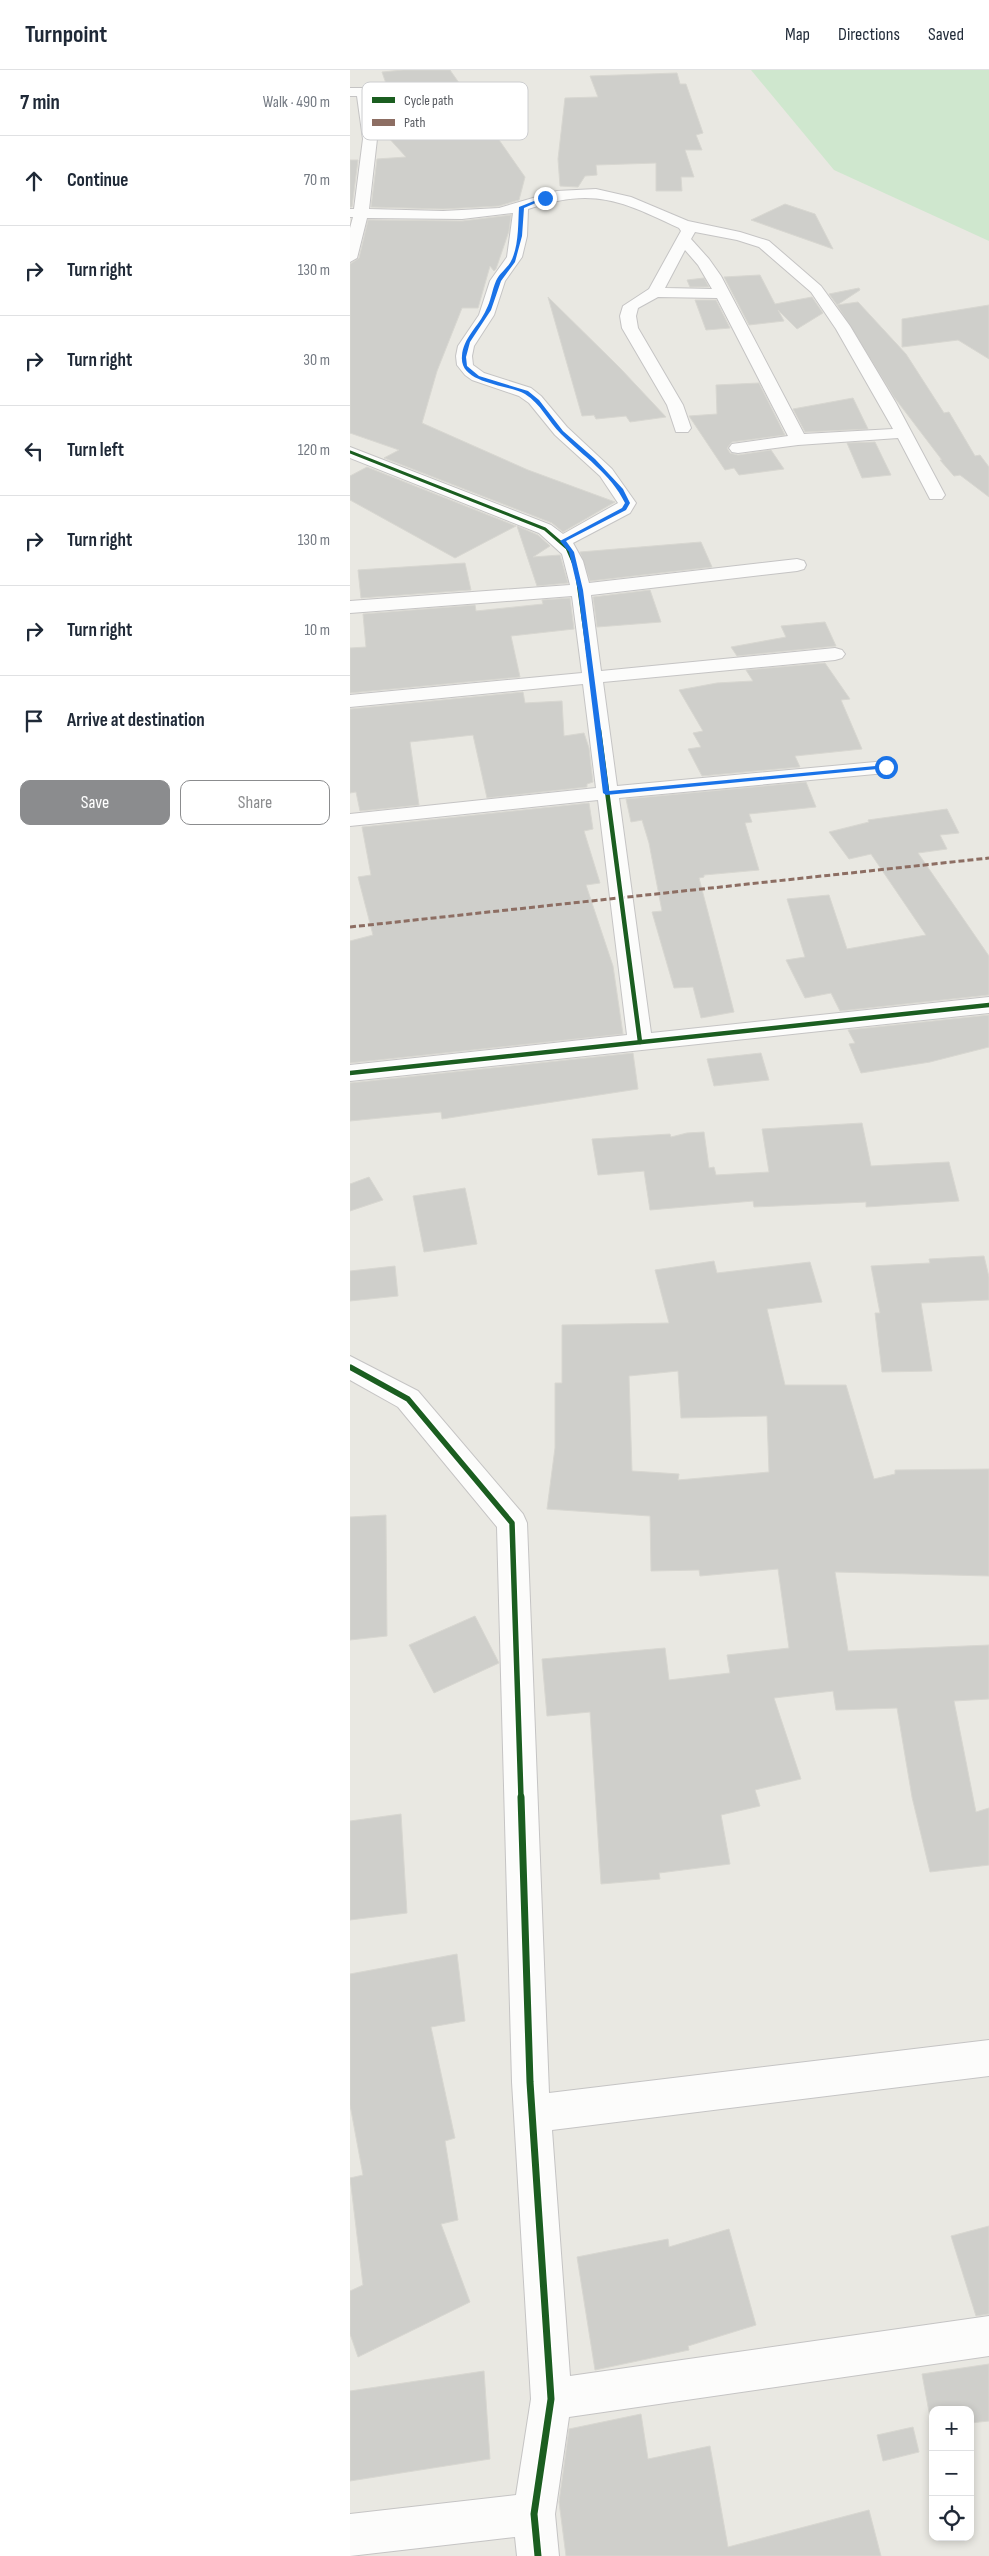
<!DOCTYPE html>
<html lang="en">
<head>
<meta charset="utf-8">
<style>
  :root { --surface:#fff; --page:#f6f6f7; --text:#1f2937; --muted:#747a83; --line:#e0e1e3; --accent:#8b8c8e }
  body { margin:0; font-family:"Sofia Sans Condensed",sans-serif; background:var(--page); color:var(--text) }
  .controls { position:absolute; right:15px; bottom:15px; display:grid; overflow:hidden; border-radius:10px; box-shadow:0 2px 8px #0003 }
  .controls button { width:45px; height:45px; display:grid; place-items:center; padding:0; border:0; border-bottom:1px solid var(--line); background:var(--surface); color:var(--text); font:25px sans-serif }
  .stop { position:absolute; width:15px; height:15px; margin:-11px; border:4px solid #1a73e8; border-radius:50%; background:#fff }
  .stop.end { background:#1a73e8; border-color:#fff; box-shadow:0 1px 5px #0008 }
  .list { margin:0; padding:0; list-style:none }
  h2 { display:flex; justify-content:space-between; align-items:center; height:65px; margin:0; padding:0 20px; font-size:21px }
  h2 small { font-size:16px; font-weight:400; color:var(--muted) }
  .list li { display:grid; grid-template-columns:32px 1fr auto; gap:15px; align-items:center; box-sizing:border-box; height:90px; padding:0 20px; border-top:1px solid var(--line) }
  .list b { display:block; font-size:19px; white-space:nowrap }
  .list em { font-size:16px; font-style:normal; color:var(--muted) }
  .actions { display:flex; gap:10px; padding:15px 20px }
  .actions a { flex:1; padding:11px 0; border:1px solid var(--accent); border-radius:10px; text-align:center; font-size:18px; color:var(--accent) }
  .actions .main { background:var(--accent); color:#fff }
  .icon { flex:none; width:28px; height:28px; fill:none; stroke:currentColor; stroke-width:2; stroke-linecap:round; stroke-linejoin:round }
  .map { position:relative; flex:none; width:639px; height:2486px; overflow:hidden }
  header { display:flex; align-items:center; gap:30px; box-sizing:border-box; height:70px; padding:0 25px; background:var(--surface); border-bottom:1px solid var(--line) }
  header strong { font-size:24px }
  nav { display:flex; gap:28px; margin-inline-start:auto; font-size:18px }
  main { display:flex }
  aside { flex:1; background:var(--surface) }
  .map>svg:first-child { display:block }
  .green { fill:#cfe7ce }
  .building { fill:#cfcfcb; stroke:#d8d7d1; fill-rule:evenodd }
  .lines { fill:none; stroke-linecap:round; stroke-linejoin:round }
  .minor-casing { stroke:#c5c4c4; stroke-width:2 }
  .minor { fill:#fcfcfb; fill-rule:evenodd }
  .quiet { stroke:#8d6e63; stroke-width:3; stroke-dasharray:6 3; stroke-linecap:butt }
  .cycleway-far3-casing { stroke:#fff; stroke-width:5 }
  .cycleway-far2-casing { stroke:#fff; stroke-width:7 }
  .cycleway-far1-casing { stroke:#fff; stroke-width:9 }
  .cycleway-casing { stroke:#fff; stroke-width:10 }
  .cycleway-far3 { stroke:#1b5e20; stroke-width:3 }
  .cycleway-far2 { stroke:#1b5e20; stroke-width:4.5 }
  .cycleway-far1 { stroke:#1b5e20; stroke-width:5.5 }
  .cycleway { stroke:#1b5e20; stroke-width:7 }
  .route { fill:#1a73e8 }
  .key { fill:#fff; stroke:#cdced0; stroke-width:1 }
  .key-label { font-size:14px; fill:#585b61 }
</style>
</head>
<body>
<header>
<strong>Turnpoint</strong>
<nav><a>Map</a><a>Directions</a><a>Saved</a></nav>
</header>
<main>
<aside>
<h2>7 min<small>Walk · 490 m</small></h2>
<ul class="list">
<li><svg class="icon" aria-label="ahead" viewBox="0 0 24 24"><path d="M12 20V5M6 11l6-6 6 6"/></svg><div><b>Continue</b></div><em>70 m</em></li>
<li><svg class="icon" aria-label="right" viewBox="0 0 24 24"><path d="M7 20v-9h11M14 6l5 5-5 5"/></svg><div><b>Turn right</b></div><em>130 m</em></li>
<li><svg class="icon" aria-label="right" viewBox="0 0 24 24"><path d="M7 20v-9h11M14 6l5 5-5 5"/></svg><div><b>Turn right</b></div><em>30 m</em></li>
<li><svg class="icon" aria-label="left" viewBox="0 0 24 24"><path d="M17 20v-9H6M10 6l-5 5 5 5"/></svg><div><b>Turn left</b></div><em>120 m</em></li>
<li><svg class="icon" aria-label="right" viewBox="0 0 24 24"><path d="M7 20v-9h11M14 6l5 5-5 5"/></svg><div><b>Turn right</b></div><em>130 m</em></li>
<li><svg class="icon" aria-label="right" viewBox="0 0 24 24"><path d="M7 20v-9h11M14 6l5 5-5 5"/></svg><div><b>Turn right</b></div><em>10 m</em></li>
<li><svg class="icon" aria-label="arrive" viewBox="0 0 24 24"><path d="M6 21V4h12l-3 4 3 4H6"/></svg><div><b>Arrive at destination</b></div></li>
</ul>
<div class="actions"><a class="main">Save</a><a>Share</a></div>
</aside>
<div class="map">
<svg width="639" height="2486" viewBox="0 0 639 2486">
  <rect width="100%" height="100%" fill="#e9e8e2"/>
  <path class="green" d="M 401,0 L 639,0 L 639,171 L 484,100 Z"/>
  <g class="building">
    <path d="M 53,0 L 100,0 L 175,107 L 169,130 L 149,136 L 93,139 L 21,137 L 27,89 L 56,87 L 27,55 L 22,26 L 40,25 L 32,2 Z"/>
    <path d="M 327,3 L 330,14 L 336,14 L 353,63 L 346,65 L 352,80 L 335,80 L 344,107 L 331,107 L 332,121 L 306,121 L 306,93 L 246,95 L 247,105 L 235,106 L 228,117 L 210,116 L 208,89 L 215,28 L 248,27 L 240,6 Z"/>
    <path d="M 0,90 L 8,90 L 2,137 L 0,137 Z"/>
    <path d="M 435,134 L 465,144 L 483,179 L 401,150 Z"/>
    <path d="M 161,145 L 159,161 L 146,199 L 144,201 L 140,196 L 128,238 L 112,238 L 87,301 L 72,353 L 178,400 L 265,432 L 213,462 L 202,453 L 34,388 L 49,380 L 0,363 L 0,194 L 9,188 L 18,150 L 112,151 Z"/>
    <path d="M 410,205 L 425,234 L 462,227 L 473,243 L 447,259 L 428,240 L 434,251 L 399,255 L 374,207 Z"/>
    <path d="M 354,208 L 359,217 L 340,217 L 337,210 Z"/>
    <path d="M 509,218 L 510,220 L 487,235 L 479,224 Z"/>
    <path d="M 198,227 L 270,298 L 316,347 L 280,352 L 276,346 L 246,349 L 244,345 L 232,346 Z"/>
    <path d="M 345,230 L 366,230 L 380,258 L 356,260 Z"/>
    <path d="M 508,232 L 556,284 L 594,343 L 599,342 L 625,386 L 630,385 L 639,397 L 639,427 L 610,405 L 604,406 L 590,390 L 592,390 L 544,327 L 487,235 Z"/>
    <path d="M 639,235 L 639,289 L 608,270 L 552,277 L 552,249 Z"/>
    <path d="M 409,313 L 435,365 L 382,372 L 377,378 L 380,383 L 388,385 L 421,380 L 434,399 L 389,405 L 384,398 L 375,400 L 339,346 L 367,344 L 366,315 Z"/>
    <path d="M 503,328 L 518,359 L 455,362 L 443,339 Z"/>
    <path d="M 525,372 L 541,405 L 512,408 L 497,373 Z"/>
    <path d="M 17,397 L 166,456 L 105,488 L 0,430 L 0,406 Z"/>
    <path d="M 167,456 L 188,465 L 200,476 L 183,487 L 210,485 L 218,513 L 187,516 Z"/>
    <path d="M 351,472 L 362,497 L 240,511 L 230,482 Z"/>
    <path d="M 115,493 L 121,520 L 11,528 L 8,500 Z"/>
    <path d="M 300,520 L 311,552 L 247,557 L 243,527 Z"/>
    <path d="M 220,528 L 224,559 L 161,566 L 170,607 L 0,623 L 0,578 L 16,577 L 13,544 L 125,535 L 126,541 L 193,534 L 192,530 Z"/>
    <path d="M 475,552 L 486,576 L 387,586 L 381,577 L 436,567 L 431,556 Z"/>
    <path d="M 475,593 L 500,629 L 491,630 L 512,679 L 445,686 L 450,697 L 352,706 L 338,679 L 351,677 L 343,663 L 353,661 L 329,620 L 367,613 L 403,611 L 396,600 Z"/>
    <path d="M 173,622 L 175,633 L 212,631 L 214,666 L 234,663 L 239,678 L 243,712 L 237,714 L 237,717 L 137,728 L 123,665 L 60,672 L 69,735 L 10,741 L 6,722 L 0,723 L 0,639 Z"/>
    <path d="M 456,712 L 466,737 L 399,744 L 402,752 L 395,753 L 409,800 L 354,805 L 354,807 L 349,808 L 384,942 L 351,948 L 343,917 L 324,918 L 302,842 L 312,841 L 299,773 L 292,750 L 281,752 L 276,729 Z"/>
    <path d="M 239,733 L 243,759 L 234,761 L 250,813 L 236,815 L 263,896 L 273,964 L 0,993 L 0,871 L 23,865 L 8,807 L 21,805 L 12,757 Z"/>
    <path d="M 597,739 L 609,763 L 590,765 L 597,779 L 568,783 L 639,886 L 639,925 L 490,941 L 481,923 L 455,928 L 436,890 L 455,887 L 437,829 L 479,825 L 497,879 L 576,865 L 521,784 L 499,789 L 479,762 L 519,752 L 518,750 Z"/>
    <path d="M 639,945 L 639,977 L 580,992 L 511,1003 L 499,974 L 505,973 L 498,960 Z"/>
    <path d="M 283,983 L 288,1019 L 92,1049 L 91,1042 L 0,1051 L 0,1013 Z"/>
    <path d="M 411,983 L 419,1010 L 364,1016 L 357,989 Z"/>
    <path d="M 512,1053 L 521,1096 L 599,1092 L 609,1131 L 516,1137 L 516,1132 L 404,1137 L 403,1131 L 300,1140 L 294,1101 L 248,1105 L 242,1069 L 320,1064 L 321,1067 L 337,1063 L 354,1062 L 359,1098 L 364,1097 L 366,1105 L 419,1102 L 412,1059 Z"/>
    <path d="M 19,1107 L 33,1130 L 0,1141 L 0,1114 Z"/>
    <path d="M 115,1118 L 127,1174 L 74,1182 L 63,1126 Z"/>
    <path d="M 634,1186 L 639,1207 L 639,1230 L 571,1233 L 582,1301 L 532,1302 L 525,1243 L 530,1243 L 521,1196 L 580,1193 L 579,1189 Z"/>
    <path d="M 364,1191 L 367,1203 L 460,1192 L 472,1232 L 417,1239 L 435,1315 L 496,1315 L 524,1409 L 545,1404 L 545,1400 L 639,1399 L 639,1506 L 485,1502 L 498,1581 L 639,1575 L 639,1629 L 604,1631 L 626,1742 L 639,1738 L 639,1795 L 580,1802 L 562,1727 L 547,1638 L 486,1640 L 483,1621 L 424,1628 L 451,1709 L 405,1720 L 410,1736 L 371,1745 L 380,1794 L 309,1803 L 310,1809 L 251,1814 L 240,1642 L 197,1646 L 192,1589 L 315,1578 L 319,1610 L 380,1603 L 377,1585 L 439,1578 L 428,1499 L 350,1506 L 349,1500 L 301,1501 L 300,1446 L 197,1439 L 205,1378 L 205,1313 L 212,1313 L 212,1255 L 319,1253 L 305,1200 ZM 328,1301 L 331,1348 L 417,1346 L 419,1402 L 328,1410 L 329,1404 L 282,1401 L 279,1306 Z"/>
    <path d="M 45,1196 L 48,1226 L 0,1231 L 0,1201 Z"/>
    <path d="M 36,1445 L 37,1566 L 0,1570 L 0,1447 Z"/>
    <path d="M 125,1546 L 149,1593 L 84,1623 L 59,1575 Z"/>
    <path d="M 51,1744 L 57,1843 L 0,1850 L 0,1751 Z"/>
    <path d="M 107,1884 L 115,1951 L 81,1957 L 105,2068 L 95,2071 L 108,2150 L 91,2154 L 120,2232 L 8,2287 L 0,2264 L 0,2221 L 13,2215 L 0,2108 L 13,2105 L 0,2035 L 0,1904 Z"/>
    <path d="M 639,2156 L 639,2244 L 626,2246 L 601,2166 Z"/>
    <path d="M 379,2159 L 406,2255 L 338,2276 L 339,2280 L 245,2300 L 227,2187 L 318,2169 L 319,2177 Z"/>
    <path d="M 639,2294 L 639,2351 L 620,2353 L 620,2340 L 583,2340 L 582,2358 L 572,2304 Z"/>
    <path d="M 134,2301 L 140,2389 L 0,2411 L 0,2321 Z"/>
    <path d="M 291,2344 L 298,2389 L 360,2376 L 378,2477 L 519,2440 L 531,2486 L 216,2486 L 209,2432 L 219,2359 Z"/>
    <path d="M 563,2357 L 569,2382 L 533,2391 L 527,2365 Z"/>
  </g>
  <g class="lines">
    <defs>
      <g id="minor">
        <path d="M 0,18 L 13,18 L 20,22 L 27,69 L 19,139 L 93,141 L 149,138 L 207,121 L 246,119 L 281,127 L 338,151 L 390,162 L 419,171 L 471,216 L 500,256 L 546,333 L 595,425 L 592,429 L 580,429 L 548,368 L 448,375 L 388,383 L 382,382 L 379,378 L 382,374 L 438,366 L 367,228 L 308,227 L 288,238 L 286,246 L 288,258 L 333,335 L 341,358 L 338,362 L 326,362 L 317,335 L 272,258 L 270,246 L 273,236 L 299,219 L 331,161 L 329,158 C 270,130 243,117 178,139 L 177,166 L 172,187 L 155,211 L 144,245 L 124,276 L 122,286 L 123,295 L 134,303 L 181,318 L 191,326 L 217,357 L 262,399 L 286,433 L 280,443 L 223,473 L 233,491 L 239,513 L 447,489 L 454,491 L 456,495 L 454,499 L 447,501 L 241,525 L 251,601 L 485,578 L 492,580 L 495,584 L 492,588 L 485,590 L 253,612 L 267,716 L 536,691 L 543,693 L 547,697 L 543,701 L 536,703 L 269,728 L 301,963 L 639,927 L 639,943 L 0,1011 L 0,995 L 277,965 L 248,730 L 0,756 L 0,744 L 246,718 L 233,614 L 0,637 L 0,625 L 232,603 L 222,526 L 0,543 L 0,531 L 220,515 L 212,484 L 189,463 L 0,388 L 0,377 L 201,455 L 213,464 L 268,433 L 250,406 L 205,365 L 179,333 L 169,326 L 122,310 L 115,305 L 107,295 L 106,286 L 108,276 L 129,245 L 140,211 L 157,187 L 163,143 L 112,149 L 17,148 L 7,188 L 0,192 L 0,158 L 3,147 L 0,147 L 0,139 L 4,139 L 13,69 L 7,26 L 0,26 ZM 345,162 L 387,170 L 409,177 L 461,222 L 486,259 L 543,359 L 454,364 L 371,206 L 359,189 L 341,169 ZM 335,180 L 348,195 L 362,219 L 315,218 Z"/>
        <path d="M 0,1286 L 68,1321 L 173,1444 L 177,1453 L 199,2023 L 639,1970 L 639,2006 L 202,2060 L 220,2306 L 639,2246 L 639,2286 L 219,2347 L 205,2444 L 209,2486 L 167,2486 L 165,2467 L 0,2486 L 0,2444 L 166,2425 L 181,2329 L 162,2012 L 147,1457 L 48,1337 L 0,1310 Z"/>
      </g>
    </defs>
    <use href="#minor" class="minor-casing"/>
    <use href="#minor" class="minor"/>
    <path class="quiet" d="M 0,857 L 639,788"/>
    <defs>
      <path id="cycleway-far3" d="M 0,382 L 195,459 L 217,478 L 226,499 L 249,662"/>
      <g id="cycleway-far2">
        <path d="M 249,660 L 290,972"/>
        <path d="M 0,1003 L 639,935"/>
      </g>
      <path id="cycleway-far1" d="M 0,1297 L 58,1329 L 162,1453 L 171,1728"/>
      <path id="cycleway" d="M 171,1727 L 180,2012 L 201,2329 L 184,2444 L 188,2486"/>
    </defs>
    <use href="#cycleway-far3" class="cycleway-far3-casing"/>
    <use href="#cycleway-far2" class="cycleway-far2-casing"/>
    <use href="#cycleway-far1" class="cycleway-far1-casing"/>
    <use href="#cycleway" class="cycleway-casing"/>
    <use href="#cycleway-far3" class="cycleway-far3"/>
    <use href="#cycleway-far2" class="cycleway-far2"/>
    <use href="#cycleway-far1" class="cycleway-far1"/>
    <use href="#cycleway" class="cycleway"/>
  </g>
  <path class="route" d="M 194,127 L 197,128 L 174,138 L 172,166 L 165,192 L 151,211 L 141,240 L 120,272 L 116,287 L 117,296 L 129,306 L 178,321 L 189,330 L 213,361 L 245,389 L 273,419 L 280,433 L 276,440 L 216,471 L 224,482 L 233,520 L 259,721 L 536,695 L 538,698 L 256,725 L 253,723 L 228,520 L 219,482 L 210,471 L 272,438 L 275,433 C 261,404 233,386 211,364 C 198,351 191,334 175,324 C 158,314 109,314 112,286 C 113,268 129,256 136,240 C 141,231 142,220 146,211 C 149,204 156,199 160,193 C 169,178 168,154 169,137 Z"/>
  <rect x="12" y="12" width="166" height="58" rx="8" class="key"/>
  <rect x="22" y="27" width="23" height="6" fill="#1b5e20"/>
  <rect x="22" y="49" width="23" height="7" fill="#8d6e63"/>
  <g class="key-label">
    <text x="54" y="35">Cycle path</text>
    <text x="54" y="57">Path</text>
  </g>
</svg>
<div class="controls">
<button>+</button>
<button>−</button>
<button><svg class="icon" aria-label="locate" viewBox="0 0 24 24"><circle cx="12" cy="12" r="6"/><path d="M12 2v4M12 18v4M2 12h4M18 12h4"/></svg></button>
</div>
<div class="stop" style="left:536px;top:697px"></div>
<div class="stop end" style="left:195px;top:128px"></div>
</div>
</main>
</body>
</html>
